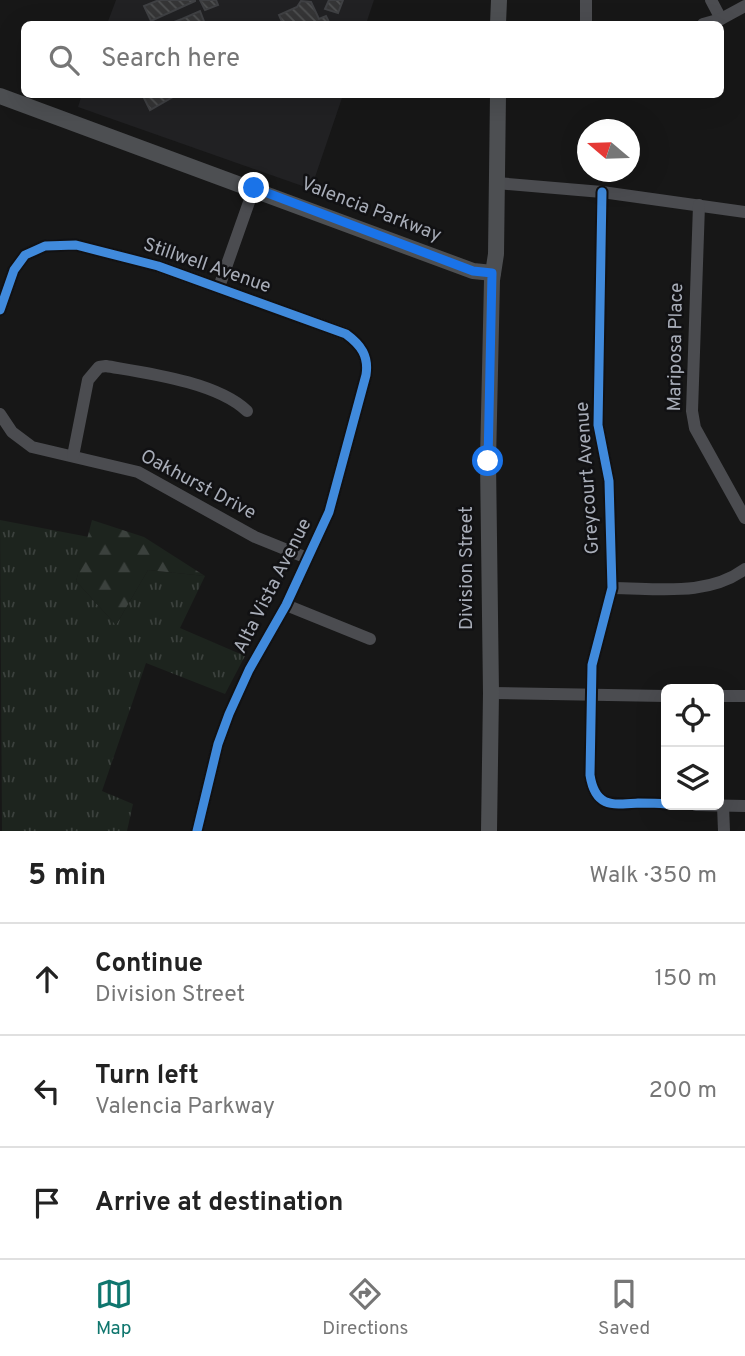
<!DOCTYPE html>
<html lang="en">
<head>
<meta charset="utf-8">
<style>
  :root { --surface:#fff; --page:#f6f6f6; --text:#222; --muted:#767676; --line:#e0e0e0; --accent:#0f766e }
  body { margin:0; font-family:Overpass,sans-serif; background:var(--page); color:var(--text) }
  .controls { position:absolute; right:21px; bottom:21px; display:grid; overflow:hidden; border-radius:10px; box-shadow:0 7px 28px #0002 }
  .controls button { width:63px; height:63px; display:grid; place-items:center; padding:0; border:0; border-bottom:2px solid var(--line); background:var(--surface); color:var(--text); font:35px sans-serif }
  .compass { position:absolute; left:577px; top:119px; width:63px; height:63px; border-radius:50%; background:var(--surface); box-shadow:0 7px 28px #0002; rotate:289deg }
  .stop { position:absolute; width:21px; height:21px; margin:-16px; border:5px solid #1a73e8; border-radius:50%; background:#fff }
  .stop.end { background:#1a73e8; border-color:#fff; box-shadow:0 2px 7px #0008 }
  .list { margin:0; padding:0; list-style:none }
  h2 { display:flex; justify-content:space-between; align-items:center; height:91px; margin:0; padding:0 28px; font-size:30px }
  h2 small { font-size:23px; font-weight:400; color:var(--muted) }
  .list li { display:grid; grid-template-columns:46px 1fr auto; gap:21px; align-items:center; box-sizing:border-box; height:112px; padding:0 28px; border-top:2px solid var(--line) }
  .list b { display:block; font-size:26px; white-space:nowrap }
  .list p { margin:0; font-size:23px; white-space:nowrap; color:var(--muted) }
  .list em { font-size:23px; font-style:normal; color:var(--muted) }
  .icon { flex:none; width:38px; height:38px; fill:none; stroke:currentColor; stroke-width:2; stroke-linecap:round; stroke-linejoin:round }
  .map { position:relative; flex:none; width:745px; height:831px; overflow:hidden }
  .search { position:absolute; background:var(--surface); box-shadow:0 7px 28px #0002; left:21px; right:21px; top:21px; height:77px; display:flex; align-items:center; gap:18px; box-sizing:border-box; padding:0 24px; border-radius:10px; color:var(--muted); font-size:26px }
  .sheet { height:427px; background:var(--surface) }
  nav { display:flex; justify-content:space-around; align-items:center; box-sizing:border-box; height:98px; border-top:2px solid var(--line); background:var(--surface); font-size:19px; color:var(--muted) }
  nav a { display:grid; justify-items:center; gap:4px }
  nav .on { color:var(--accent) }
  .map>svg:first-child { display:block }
  .built { fill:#212123 }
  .grass { fill:url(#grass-tufts) }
  .forest { fill:url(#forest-firs) }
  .building { fill:url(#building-back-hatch); stroke:#3f4043; stroke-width:2 }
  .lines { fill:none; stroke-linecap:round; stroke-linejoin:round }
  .minor { stroke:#4b4c50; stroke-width:12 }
  .major { stroke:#4d4f52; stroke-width:16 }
  .cycleway-casing { stroke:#111113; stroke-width:13 }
  .cycleway { stroke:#408adc; stroke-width:9 }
  .route { stroke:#1a73e8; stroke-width:9 }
  .labels { text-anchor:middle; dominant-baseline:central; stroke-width:5; stroke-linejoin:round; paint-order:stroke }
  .street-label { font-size:19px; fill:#a8adb8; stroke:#111113 }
</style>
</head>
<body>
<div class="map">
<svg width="745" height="831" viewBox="0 0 745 831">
  <defs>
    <pattern id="grass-tufts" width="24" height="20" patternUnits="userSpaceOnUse" patternTransform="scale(1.75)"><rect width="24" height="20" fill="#1d241e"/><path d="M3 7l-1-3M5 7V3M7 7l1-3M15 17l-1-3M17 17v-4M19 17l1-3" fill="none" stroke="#3b413d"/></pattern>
    <pattern id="forest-firs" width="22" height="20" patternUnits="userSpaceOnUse" patternTransform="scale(1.75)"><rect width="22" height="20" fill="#1d241e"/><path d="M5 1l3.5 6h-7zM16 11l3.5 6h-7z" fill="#3b413d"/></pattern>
    <pattern id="building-back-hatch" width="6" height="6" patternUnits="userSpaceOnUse" patternTransform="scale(1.75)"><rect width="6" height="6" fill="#353536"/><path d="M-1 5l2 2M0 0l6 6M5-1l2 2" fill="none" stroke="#4f5051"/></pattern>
  </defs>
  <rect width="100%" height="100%" fill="#171717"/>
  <g class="built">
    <path d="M 116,0 L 374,0 L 366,24 L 107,24 Z"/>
    <path d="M 82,94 L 343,95 L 311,189 L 78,107 Z"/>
  </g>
  <path class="grass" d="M 0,520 L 89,537 L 76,581 L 116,625 L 148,570 L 205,576 L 180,628 L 245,656 L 225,694 L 146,663 L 102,791 L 133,804 L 127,831 L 2,831 Z"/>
  <path class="forest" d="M 92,520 L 144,537 L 205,576 L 148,570 L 116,625 L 76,581 Z"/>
  <g class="building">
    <path d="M 159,0 L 195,0 L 195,1 L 151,21 L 144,6 Z"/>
    <path d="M 200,0 L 216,0 L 218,5 L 205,10 Z"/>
    <path d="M 329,0 L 343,0 L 338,13 L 325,9 Z"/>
    <path d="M 301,1 L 311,2 L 319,19 L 326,16 L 330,24 L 283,24 L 279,15 L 297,7 Z"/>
    <path d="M 200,11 L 205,24 L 169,24 L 182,19 Z"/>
    <path d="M 142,94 L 178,94 L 150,110 Z"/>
  </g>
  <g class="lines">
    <g class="minor">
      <path d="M 711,0 L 721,19"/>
      <path d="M 586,24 L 586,0"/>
      <path d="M 703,24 L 721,19 L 745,6"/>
      <path d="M 497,183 L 602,192 L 745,212"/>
      <path d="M 602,192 L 598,425 L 609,481 L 612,588 L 592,665 L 590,775 C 595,807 611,805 638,803 C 648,803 657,803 666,804"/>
      <path d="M 699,205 L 692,411 L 695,428 L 745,518"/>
      <path d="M 219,287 L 254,188"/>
      <path d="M 0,310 L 14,270 L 25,255 L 45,246 L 76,245 L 158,266 L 346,334 C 361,345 369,356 366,375 L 329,512 L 286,605 L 249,670 L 229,714 L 218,744 L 197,831"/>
      <path d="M 0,414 L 12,432 L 32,447 L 138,472 L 255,537 L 307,558"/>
      <path d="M 73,456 L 88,380 L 99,367 L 106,366 C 147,373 217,382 247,411"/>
      <path d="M 612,588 C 657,588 707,597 745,569"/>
      <path d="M 286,605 L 370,639"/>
      <path d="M 491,693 L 666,696"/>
      <path d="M 719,696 L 745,696"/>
      <path d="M 696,805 L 745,806"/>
      <path d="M 723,806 L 724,831"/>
    </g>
    <g class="major">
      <path d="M 498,24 L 499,0"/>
      <path d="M 0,96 L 473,271 L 493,273"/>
      <path d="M 489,831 L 491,693 L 488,461 L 492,280 L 496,254 L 498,94"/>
    </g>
    <defs>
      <g id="cycleway">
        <path d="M 602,192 L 598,425 L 609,481 L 612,588 L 592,665 L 590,775 C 595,807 611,805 638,803 C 648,803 657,803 666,804"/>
        <path d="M 0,310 L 14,270 L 25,255 L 45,246 L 76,245 L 158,266 L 346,334 C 361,345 369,356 366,375 L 329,512 L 286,605 L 249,670 L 229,714 L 218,744 L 197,831"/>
      </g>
    </defs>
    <use href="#cycleway" class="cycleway-casing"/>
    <use href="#cycleway" class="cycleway"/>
  </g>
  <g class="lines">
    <path class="route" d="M 254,188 L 473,271 L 492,273 L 488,461"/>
  </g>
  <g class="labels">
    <g class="street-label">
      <text transform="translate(371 210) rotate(21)">Valencia Parkway</text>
      <text transform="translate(207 266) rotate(19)">Stillwell Avenue</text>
      <text transform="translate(676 347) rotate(-89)">Mariposa Place</text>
      <text transform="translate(588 478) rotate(-94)">Greycourt Avenue</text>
      <text transform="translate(198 485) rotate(28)">Oakhurst Drive</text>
      <text transform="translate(467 568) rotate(-90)">Division Street</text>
      <text transform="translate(273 586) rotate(-63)">Alta Vista Avenue</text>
    </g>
  </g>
</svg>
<div class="controls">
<button><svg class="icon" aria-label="locate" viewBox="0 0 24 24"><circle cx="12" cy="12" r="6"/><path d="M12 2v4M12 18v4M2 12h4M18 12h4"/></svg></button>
<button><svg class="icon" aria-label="layers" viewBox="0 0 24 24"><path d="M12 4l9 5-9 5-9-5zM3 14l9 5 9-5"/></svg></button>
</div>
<svg class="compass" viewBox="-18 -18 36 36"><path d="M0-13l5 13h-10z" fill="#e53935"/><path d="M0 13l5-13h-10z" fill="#767676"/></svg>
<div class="stop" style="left:488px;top:461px"></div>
<div class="stop end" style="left:254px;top:188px"></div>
<div class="search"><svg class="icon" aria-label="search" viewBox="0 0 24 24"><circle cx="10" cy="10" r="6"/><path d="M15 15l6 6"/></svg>Search here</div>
</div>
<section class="sheet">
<h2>5 min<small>Walk · 350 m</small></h2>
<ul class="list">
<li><svg class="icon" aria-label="ahead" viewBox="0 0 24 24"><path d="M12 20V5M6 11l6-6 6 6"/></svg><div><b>Continue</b><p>Division Street</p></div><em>150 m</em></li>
<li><svg class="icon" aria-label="left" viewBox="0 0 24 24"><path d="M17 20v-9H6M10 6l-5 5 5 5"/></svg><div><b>Turn left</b><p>Valencia Parkway</p></div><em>200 m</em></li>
<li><svg class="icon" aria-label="arrive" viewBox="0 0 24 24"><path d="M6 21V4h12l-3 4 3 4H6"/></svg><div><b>Arrive at destination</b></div></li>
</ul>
</section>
<nav>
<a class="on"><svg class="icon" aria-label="map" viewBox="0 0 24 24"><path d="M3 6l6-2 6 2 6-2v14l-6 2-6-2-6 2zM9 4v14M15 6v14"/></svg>Map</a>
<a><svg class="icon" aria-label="directions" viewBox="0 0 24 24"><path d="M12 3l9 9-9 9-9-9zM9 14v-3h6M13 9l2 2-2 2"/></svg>Directions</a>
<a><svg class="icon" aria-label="saved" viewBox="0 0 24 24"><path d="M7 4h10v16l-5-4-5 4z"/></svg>Saved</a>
</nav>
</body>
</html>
